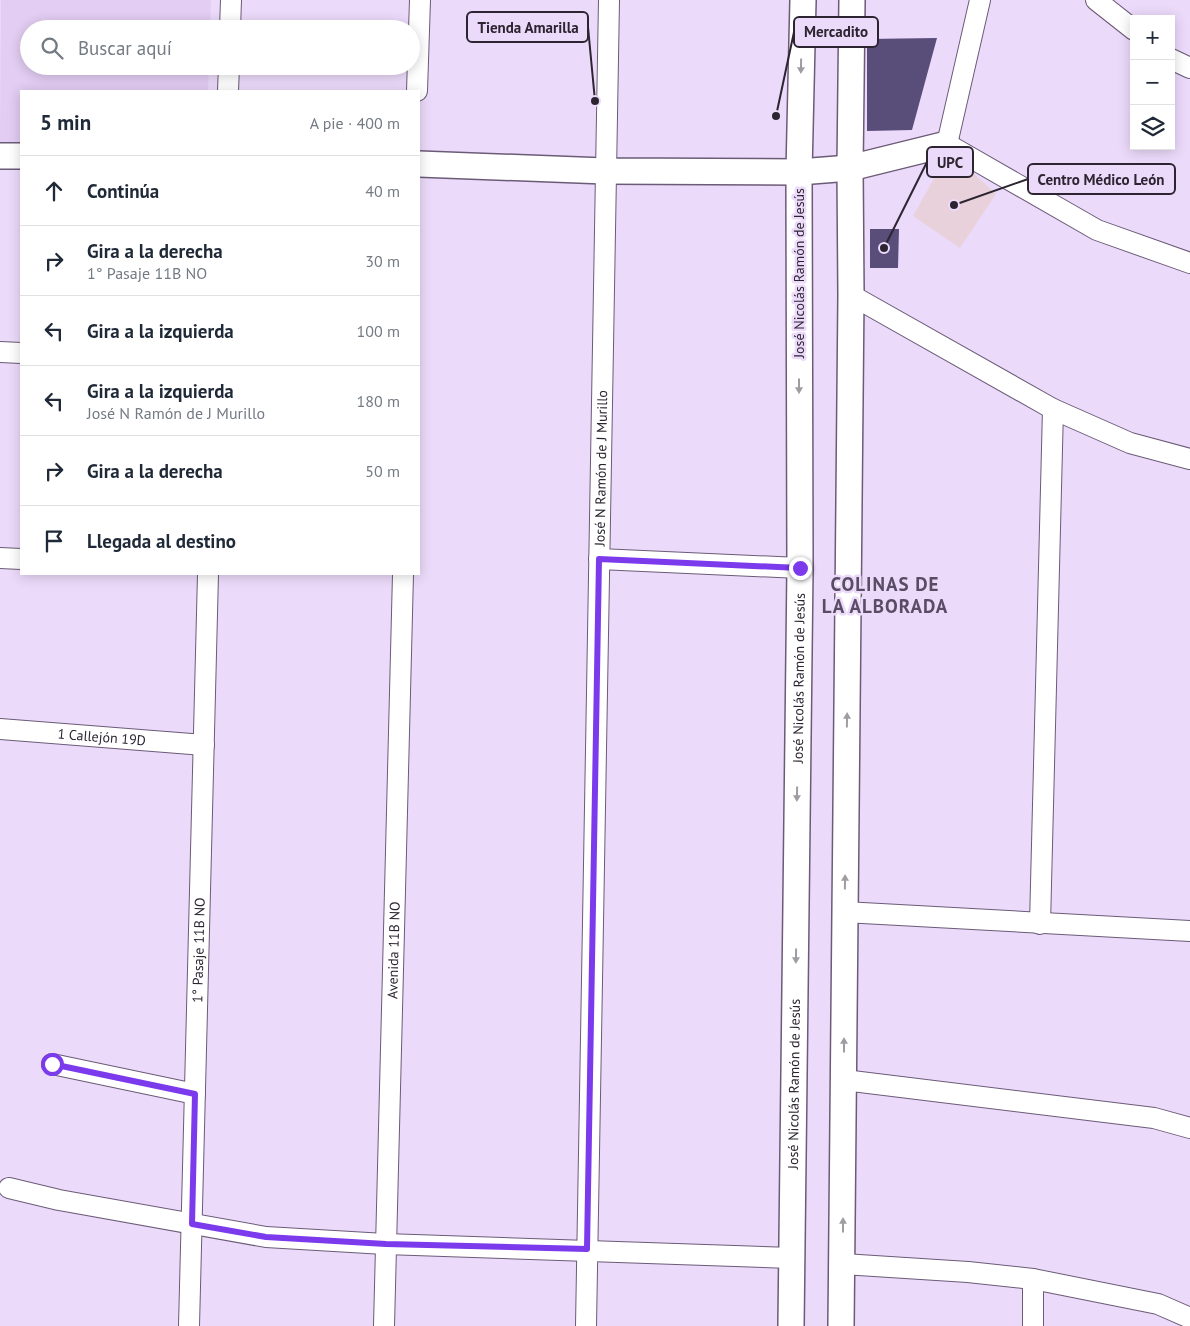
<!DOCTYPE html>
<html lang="es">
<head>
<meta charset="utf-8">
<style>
  :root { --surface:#fff; --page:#f6f6f7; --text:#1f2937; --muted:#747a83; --line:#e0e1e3 }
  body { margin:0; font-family:"PT Sans",sans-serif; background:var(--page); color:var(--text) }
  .controls { position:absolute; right:15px; top:15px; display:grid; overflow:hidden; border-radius:0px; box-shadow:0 2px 12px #0003 }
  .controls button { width:45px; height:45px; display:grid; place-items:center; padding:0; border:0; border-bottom:1px solid var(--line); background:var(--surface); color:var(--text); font:25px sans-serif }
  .stop { position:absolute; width:15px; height:15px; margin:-11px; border:4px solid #7c3aed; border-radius:50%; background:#fff }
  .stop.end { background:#7c3aed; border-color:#fff; box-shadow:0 1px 5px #0008 }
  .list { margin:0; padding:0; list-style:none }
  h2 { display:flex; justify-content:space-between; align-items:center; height:65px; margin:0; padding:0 20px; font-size:21px }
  h2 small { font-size:16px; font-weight:400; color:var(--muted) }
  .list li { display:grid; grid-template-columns:32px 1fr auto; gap:15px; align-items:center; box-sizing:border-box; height:70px; padding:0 20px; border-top:1px solid var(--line) }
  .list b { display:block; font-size:19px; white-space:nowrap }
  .list p { margin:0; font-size:16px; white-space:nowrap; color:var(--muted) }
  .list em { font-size:16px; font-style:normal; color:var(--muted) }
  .icon { flex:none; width:28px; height:28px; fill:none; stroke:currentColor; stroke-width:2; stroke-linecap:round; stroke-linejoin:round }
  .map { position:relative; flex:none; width:1190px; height:1326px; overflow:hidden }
  .search { position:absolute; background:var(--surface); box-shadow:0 2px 12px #0003; left:20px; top:20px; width:400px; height:55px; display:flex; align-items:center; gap:12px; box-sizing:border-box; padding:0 18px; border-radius:28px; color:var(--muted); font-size:19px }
  .panel { position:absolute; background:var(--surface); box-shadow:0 2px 12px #0003; left:20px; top:90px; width:400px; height:485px; border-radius:0px }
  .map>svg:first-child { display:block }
  .built { fill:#e3cdf3 }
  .medical { fill:#e9d1dc }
  .building { fill:#594d7a }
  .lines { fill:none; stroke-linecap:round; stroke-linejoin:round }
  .minor-casing { stroke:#6b5b77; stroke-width:22 }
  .tertiary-casing { stroke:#6b5b77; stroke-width:28 }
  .minor { stroke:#fff; stroke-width:20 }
  .tertiary { stroke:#fff; stroke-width:25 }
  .oneway { fill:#a09da2 }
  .route { stroke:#7c3aed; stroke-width:6 }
  .labels { text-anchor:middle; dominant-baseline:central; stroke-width:5; stroke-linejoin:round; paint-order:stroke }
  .street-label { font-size:14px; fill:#2c2531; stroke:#ecdafa }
  .district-label { font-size:19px; font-weight:bold; letter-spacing:1px; fill:#5b4c66; stroke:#ecdafa }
  .leader { fill:none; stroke:#2c2531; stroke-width:2 }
  .callout-dot { fill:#2c2531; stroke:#ecdafa; stroke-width:2 }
  .callout { fill:#ecdafa; stroke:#2c2531; stroke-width:2 }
  .callout-label { font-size:15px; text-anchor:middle; font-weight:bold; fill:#2c2531 }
</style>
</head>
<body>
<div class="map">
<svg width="1190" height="1326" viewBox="0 0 1190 1326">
  <rect width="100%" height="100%" fill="#ecdafa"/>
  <path class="built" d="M 1,0 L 211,0 L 210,29 L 29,29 L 29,66 L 209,66 L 208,91 L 21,91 L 21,143 L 0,142 Z"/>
  <path class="medical" d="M 950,159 L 958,159 L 996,194 L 960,248 L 913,216 L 944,161 Z"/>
  <g class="building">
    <path d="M 937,38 L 912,130 L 867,131 L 867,39 Z"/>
    <path d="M 870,229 L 899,229 L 898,268 L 870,268 Z"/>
  </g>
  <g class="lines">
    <defs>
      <g id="minor">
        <path d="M 980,0 L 947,144 L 1097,230 L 1190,263"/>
        <path d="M 1096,0 L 1134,30"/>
        <path d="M 230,29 L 231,0"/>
        <path d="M 1171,59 L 1190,68"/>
        <path d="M 228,91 L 229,66"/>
        <path d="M 417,91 L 420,0"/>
        <path d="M 851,295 L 1053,409 L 1130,443 L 1190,459"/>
        <path d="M 0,352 L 21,353"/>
        <path d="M 0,558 L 21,559"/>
        <path d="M 599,559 L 800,568"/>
        <path id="s1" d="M 0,729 L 204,745"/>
        <path d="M 844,912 L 1190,931"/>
        <path d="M 1040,924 L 1053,409"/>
        <path d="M 52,1064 L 195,1094"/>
        <path d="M 844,1080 L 1154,1118 L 1190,1128"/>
        <path d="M 9,1188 L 59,1200 L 266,1237 L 385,1244 L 792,1258"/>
        <path d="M 843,1264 L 968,1272 L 1033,1279 L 1158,1304 L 1190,1318"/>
        <path id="s2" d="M 189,1326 L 208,574"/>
        <path id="s3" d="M 384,1326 L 403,574"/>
        <path id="s4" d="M 586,1326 L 609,0"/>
        <path d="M 1033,1326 L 1033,1279"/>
      </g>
      <g id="tertiary">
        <path d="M 0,156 L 21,156"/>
        <path d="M 419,164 L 605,171 L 799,172 L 850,168 L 947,144"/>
        <path id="s5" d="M 791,1326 L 800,568 L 799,172 L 803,0"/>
        <path d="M 841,1326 L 851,295 L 850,168 L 852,0"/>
      </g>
    </defs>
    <use href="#minor" class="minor-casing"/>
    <use href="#tertiary" class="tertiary-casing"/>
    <use href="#minor" class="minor"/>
    <use href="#tertiary" class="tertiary"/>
  </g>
  <defs><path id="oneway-solid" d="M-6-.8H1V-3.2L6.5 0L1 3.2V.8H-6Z" transform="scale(1.25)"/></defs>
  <g class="oneway">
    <use href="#oneway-solid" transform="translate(801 66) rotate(91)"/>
    <use href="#oneway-solid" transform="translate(799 386) rotate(90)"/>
    <use href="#oneway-solid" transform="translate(847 720) rotate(-89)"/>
    <use href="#oneway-solid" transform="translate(797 794) rotate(91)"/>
    <use href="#oneway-solid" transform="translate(845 882) rotate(-89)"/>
    <use href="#oneway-solid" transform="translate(796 956) rotate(91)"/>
    <use href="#oneway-solid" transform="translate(844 1045) rotate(-90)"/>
    <use href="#oneway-solid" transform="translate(843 1225) rotate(-90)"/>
  </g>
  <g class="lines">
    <path class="route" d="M 52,1064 L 195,1094 L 192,1224 L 266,1237 L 386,1244 L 587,1249 L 599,559 L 800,568"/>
  </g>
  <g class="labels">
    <g class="street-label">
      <text transform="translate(799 273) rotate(-90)">José Nicolás Ramón de Jesús</text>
      <text stroke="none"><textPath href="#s4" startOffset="858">José N Ramón de J Murillo</textPath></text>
      <text stroke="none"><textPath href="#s5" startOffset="648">José Nicolás Ramón de Jesús</textPath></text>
      <text stroke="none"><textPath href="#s1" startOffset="102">1 Callejón 19D</textPath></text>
      <text stroke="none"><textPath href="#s2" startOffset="376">1° Pasaje 11B NO</textPath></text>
      <text stroke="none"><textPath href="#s3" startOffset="376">Avenida 11B NO</textPath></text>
      <text stroke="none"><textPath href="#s5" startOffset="242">José Nicolás Ramón de Jesús</textPath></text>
    </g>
    <g class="district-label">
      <text x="885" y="584">COLINAS DE<tspan x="885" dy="22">LA ALBORADA</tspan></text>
    </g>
  </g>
  <path class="leader" d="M595 101L588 27M776 116L794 32M884 248L927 162M954 205L1028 179"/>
  <g class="callout-dot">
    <circle cx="595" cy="101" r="5"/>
    <circle cx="776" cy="116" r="5"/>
    <circle cx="884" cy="248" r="5"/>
    <circle cx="954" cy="205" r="5"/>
  </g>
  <g class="callout">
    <rect x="467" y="12" width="121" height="30" rx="5"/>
    <rect x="794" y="17" width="84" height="30" rx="5"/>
    <rect x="927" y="147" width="46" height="30" rx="5"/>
    <rect x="1028" y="164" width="147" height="30" rx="5"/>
  </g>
  <g class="callout-label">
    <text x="528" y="33">Tienda Amarilla</text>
    <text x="836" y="37">Mercadito</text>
    <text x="950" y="168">UPC</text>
    <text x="1101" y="185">Centro Médico León</text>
  </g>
</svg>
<div class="controls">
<button>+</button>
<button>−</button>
<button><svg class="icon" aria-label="layers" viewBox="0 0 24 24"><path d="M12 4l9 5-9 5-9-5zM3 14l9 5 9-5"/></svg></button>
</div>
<div class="stop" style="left:52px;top:1064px"></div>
<div class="stop end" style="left:800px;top:568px"></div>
<div class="search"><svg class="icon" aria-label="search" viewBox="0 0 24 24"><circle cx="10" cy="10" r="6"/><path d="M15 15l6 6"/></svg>Buscar aquí</div>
<section class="panel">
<h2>5 min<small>A pie · 400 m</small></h2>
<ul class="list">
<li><svg class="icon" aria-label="ahead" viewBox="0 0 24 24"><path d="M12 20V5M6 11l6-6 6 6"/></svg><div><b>Continúa</b></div><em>40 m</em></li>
<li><svg class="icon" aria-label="right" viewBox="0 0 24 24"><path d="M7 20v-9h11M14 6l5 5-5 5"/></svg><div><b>Gira a la derecha</b><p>1° Pasaje 11B NO</p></div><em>30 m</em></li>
<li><svg class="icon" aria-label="left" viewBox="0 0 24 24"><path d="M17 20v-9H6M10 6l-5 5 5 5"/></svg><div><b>Gira a la izquierda</b></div><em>100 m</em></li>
<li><svg class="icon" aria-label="left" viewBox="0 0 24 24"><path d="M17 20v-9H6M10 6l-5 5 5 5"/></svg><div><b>Gira a la izquierda</b><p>José N Ramón de J Murillo</p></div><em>180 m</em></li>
<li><svg class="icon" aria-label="right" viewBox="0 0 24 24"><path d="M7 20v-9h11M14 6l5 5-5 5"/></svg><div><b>Gira a la derecha</b></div><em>50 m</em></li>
<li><svg class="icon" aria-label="arrive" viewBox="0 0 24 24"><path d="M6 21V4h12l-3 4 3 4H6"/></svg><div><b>Llegada al destino</b></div></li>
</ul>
</section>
</div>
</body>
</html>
